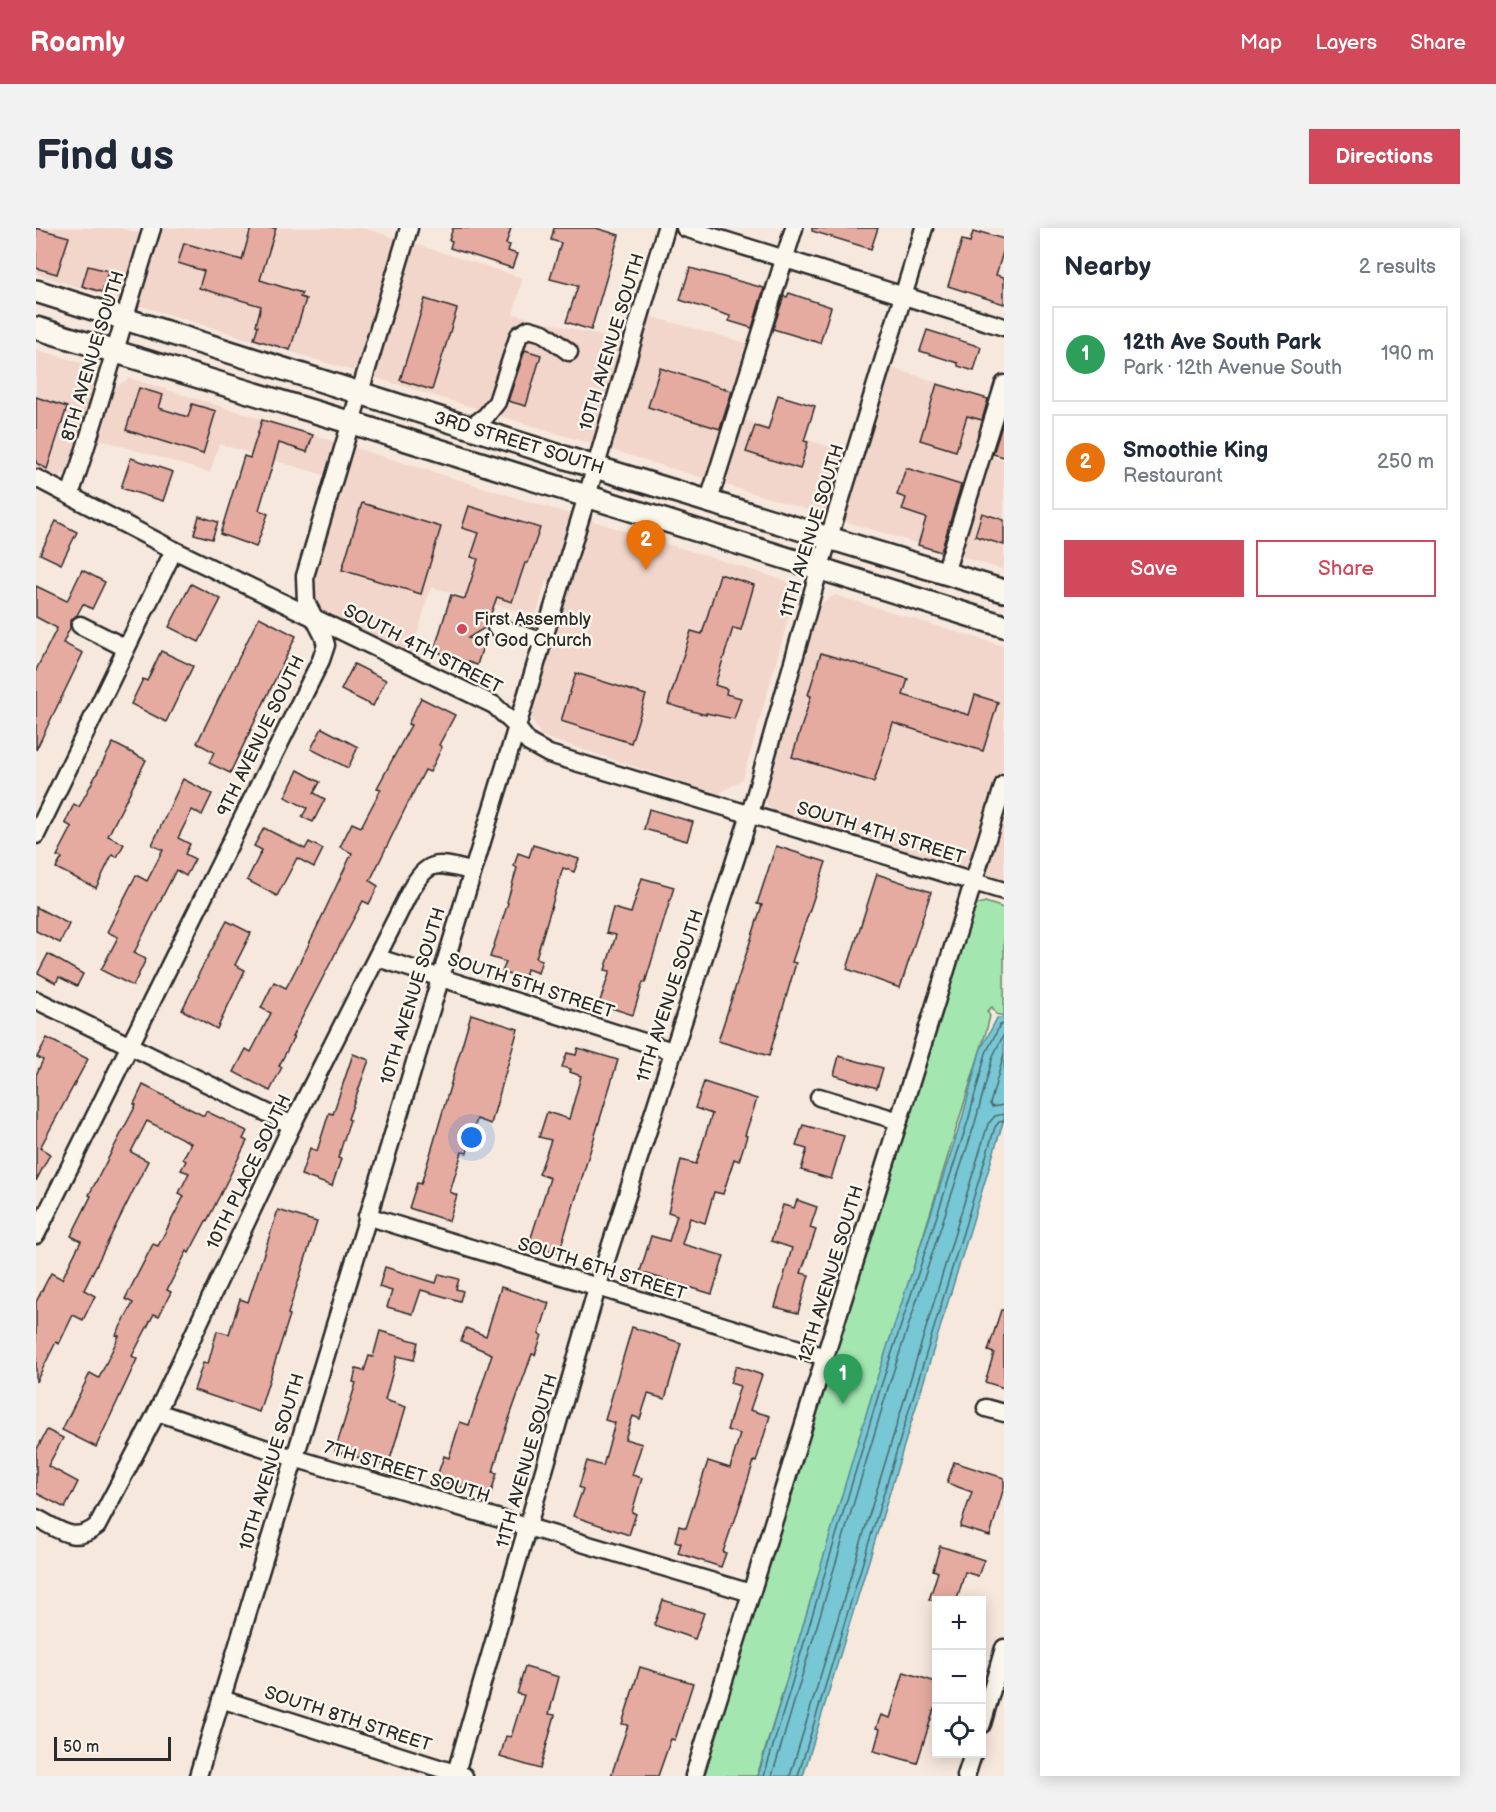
<!DOCTYPE html>
<html lang="en">
<head>
<meta charset="utf-8">
<style>
  :root { --surface:#fff; --page:#f2f2f3; --text:#1f2937; --muted:#747a83; --line:#e0e1e3; --accent:#d1495b }
  body { margin:0; font-family:"Balsamiq Sans",sans-serif; background:var(--page); color:var(--text) }
  .controls { position:absolute; right:18px; bottom:18px; display:grid; overflow:hidden; border-radius:0px; box-shadow:0 3px 15px #0003 }
  .controls button { width:54px; height:54px; display:grid; place-items:center; padding:0; border:0; border-bottom:2px solid var(--line); background:var(--surface); color:var(--text); font:30px sans-serif }
  .scale { position:absolute; left:18px; bottom:15px; width:117px; box-sizing:border-box; padding-left:6px; border:3px solid #2b2b2b; border-top:0; font-size:16px; line-height:21px; white-space:nowrap; color:#2b2b2b; -webkit-text-stroke:4px #fbf7ec; paint-order:stroke }
  .you { position:absolute; left:436px; top:910px; width:21px; height:21px; margin:-15px; border:4px solid #fff; border-radius:50%; background:#1a73e8; box-shadow:0 0 0 9px #1a73e833 }
  .badge { display:grid; place-items:center; width:39px; height:39px; border-radius:50%; background:var(--accent); color:#fff; font-size:20px; font-weight:700 }
  .pin { position:absolute; translate:-50% -50px; filter:drop-shadow(0 2px 3px #0008) }
  .pin::after { content:''; position:absolute; top:32px; width:21px; height:18px; background:inherit; clip-path:polygon(0 0,100% 0,50% 100%) }
  .list { margin:0; padding:0; list-style:none }
  h2 { display:flex; justify-content:space-between; align-items:center; height:78px; margin:0; padding:0 24px; font-size:26px }
  h2 small { font-size:20px; font-weight:400; color:var(--muted) }
  .list li { display:grid; grid-template-columns:39px 1fr auto; gap:18px; align-items:center; box-sizing:border-box; height:96px; margin:0 12px 12px; padding:0 12px; border:2px solid var(--line); border-radius:0px }
  .list b { display:block; font-size:22px; white-space:nowrap }
  .list p { margin:0; font-size:20px; white-space:nowrap; color:var(--muted) }
  .list em { font-size:20px; font-style:normal; color:var(--muted) }
  .actions { display:flex; gap:12px; padding:18px 24px }
  .actions a { flex:1; padding:14px 0; border:2px solid var(--accent); border-radius:0px; text-align:center; font-size:21px; color:var(--accent) }
  .actions .main { background:var(--accent); color:#fff }
  .icon { flex:none; width:33px; height:33px; fill:none; stroke:currentColor; stroke-width:2; stroke-linecap:round; stroke-linejoin:round }
  .map { position:relative; flex:none; width:968px; height:1548px; overflow:hidden; border-radius:0px }
  header { display:flex; align-items:center; gap:36px; box-sizing:border-box; height:84px; padding:0 30px; background:var(--accent); color:#fff }
  header strong { font-size:28px }
  nav { display:flex; gap:33px; margin-inline-start:auto; font-size:21px }
  .intro { display:flex; align-items:center; justify-content:space-between; box-sizing:border-box; height:144px; padding:0 36px }
  h1 { margin:0; font-size:42px }
  .button { padding:15px 27px; border-radius:0px; background:var(--accent); color:#fff; font-size:21px; font-weight:700 }
  main { display:flex; gap:36px; padding:0 36px }
  aside { flex:1; background:var(--surface); border-radius:0px; box-shadow:0 3px 15px #0003 }
  .map>svg:first-child { display:block }
  .built { fill:#f2d6cb }
  .green { fill:#a3e6b0; stroke:#67886e; stroke-width:1.5 }
  .water { fill:#78c7d4; stroke:#598990; stroke-width:1.5 }
  .lines { fill:none; stroke-linecap:round; stroke-linejoin:round }
  .shore { stroke:#4a696f; stroke-width:1.5 }
  .building { fill:#e5aba1; stroke:#2b2b2b; stroke-width:1.5 }
  .minor-casing { stroke:#2b2b2b; stroke-width:21 }
  .major-casing { stroke:#2b2b2b; stroke-width:26 }
  .minor { stroke:#fbf7ec; stroke-width:16 }
  .major { stroke:#fbf7ec; stroke-width:21 }
  .poi-dot { fill:#d1495b; stroke:#fbf7ec; stroke-width:2 }
  .labels { text-anchor:middle; dominant-baseline:central; stroke-width:5; stroke-linejoin:round; paint-order:stroke }
  .street-label { font-size:18px; fill:#2b2b2b; stroke:#fbf7ec }
  .poi-label { font-size:18px; fill:#2b2b2b; stroke:#fbf7ec; text-anchor:start }
</style>
</head>
<body>
<header>
<strong>Roamly</strong>
<nav><a>Map</a><a>Layers</a><a>Share</a></nav>
</header>
<div class="intro"><h1>Find us</h1><a class="button">Directions</a></div>
<main>
<div class="map">
<svg width="968" height="1548" viewBox="0 0 968 1548">
  <rect width="100%" height="100%" fill="#f7e8dd"/>
  <filter id="ink" filterUnits="userSpaceOnUse"><feTurbulence type="fractalNoise" baseFrequency=".0167" numOctaves="2"/><feDisplacementMap in="SourceGraphic" scale="12" xChannelSelector="R" yChannelSelector="G"/><feConvolveMatrix kernelMatrix="1 2 1 2 8 2 1 2 1" color-interpolation-filters="sRGB"/></filter>
  <g filter="url(#ink)">
    <g class="built">
      <path d="M 0,0 L 86,0 L 115,9 L 118,0 L 328,0 L 487,50 L 477,86 L 598,116 L 606,86 L 724,119 L 704,190 L 816,226 L 844,136 L 966,175 L 950,227 L 968,232 L 968,342 L 0,46 Z"/>
      <path d="M 0,121 L 52,137 L 58,158 L 32,245 L 14,251 L 0,244 Z"/>
      <path d="M 93,150 L 751,353 L 759,367 L 707,551 L 682,566 L 505,508 L 494,487 L 531,359 L 510,353 L 500,388 L 395,359 L 375,428 L 284,382 L 274,365 L 308,253 L 183,216 L 174,245 L 63,211 L 79,160 Z"/>
      <path d="M 799,367 L 968,418 L 968,653 L 735,583 L 726,567 L 784,376 Z"/>
    </g>
    <path class="green" d="M 949,674 L 968,680 L 968,788 L 960,786 L 956,779 L 951,783 L 954,788 L 950,804 L 721,1548 L 663,1548 L 934,679 Z"/>
    <path class="water" d="M 961,790 L 968,790 L 968,891 L 767,1548 L 722,1548 L 840,1153 L 926,891 L 944,823 Z"/>
    <g class="lines">
      <g class="shore">
        <path d="M 968,826 L 954,876 L 956,879 L 968,877"/>
        <path d="M 728,1548 L 846,1155 L 932,893 L 950,825 L 964,797 L 968,796"/>
        <path d="M 736,1548 L 853,1157 L 939,895 L 957,828 L 968,806"/>
        <path d="M 754,1548 L 952,896 L 959,888 L 968,886"/>
        <path d="M 762,1548 L 959,899 L 963,894 L 968,893"/>
      </g>
    </g>
    <g class="building">
      <path d="M 0,0 L 33,9 L 21,46 L 0,40 Z"/>
      <path d="M 215,0 L 240,0 L 224,52 L 266,65 L 264,69 L 270,71 L 254,122 L 218,111 L 222,98 L 220,97 L 225,78 L 163,60 L 168,43 L 142,35 L 148,15 L 206,32 Z"/>
      <path d="M 417,0 L 475,0 L 470,16 L 474,17 L 472,23 L 481,26 L 476,40 L 414,20 L 416,13 L 413,12 Z"/>
      <path d="M 518,0 L 560,0 L 583,7 L 555,102 L 530,94 L 542,58 L 514,51 L 525,15 L 515,12 Z"/>
      <path d="M 776,0 L 842,0 L 835,21 L 776,3 Z"/>
      <path d="M 937,4 L 944,6 L 944,4 L 968,11 L 968,21 L 960,47 L 968,49 L 968,76 L 912,58 L 926,12 L 934,14 Z"/>
      <path d="M 52,38 L 72,43 L 66,64 L 46,58 Z"/>
      <path d="M 654,40 L 728,60 L 716,100 L 693,93 L 694,88 L 644,72 Z"/>
      <path d="M 753,65 L 795,79 L 784,115 L 737,101 L 748,68 L 751,69 Z"/>
      <path d="M 389,71 L 421,81 L 396,162 L 364,152 Z"/>
      <path d="M 891,102 L 945,119 L 938,143 L 922,138 L 922,135 L 884,123 Z"/>
      <path d="M 489,122 L 505,127 L 490,178 L 472,173 Z"/>
      <path d="M 624,140 L 696,163 L 684,201 L 612,179 Z"/>
      <path d="M 901,156 L 952,171 L 946,192 L 931,188 L 920,223 L 884,212 Z"/>
      <path d="M 103,160 L 127,167 L 123,180 L 152,189 L 156,176 L 180,183 L 167,226 L 90,202 Z"/>
      <path d="M 742,167 L 779,178 L 768,213 L 772,214 L 764,241 L 710,224 L 719,198 L 732,202 Z"/>
      <path d="M 0,169 L 31,179 L 11,241 L 0,235 Z"/>
      <path d="M 968,191 L 968,229 L 957,226 Z"/>
      <path d="M 226,192 L 277,207 L 271,224 L 243,215 L 223,282 L 232,286 L 220,319 L 184,306 L 208,228 L 214,230 Z"/>
      <path d="M 95,230 L 137,244 L 127,273 L 85,260 Z"/>
      <path d="M 870,240 L 925,257 L 905,324 L 882,317 L 890,290 L 866,282 L 870,270 L 861,267 Z"/>
      <path d="M 326,275 L 405,299 L 385,366 L 306,342 Z"/>
      <path d="M 433,278 L 504,300 L 492,335 L 489,335 L 476,374 L 461,369 L 450,399 L 432,410 L 448,415 L 441,437 L 398,423 L 415,367 L 429,371 L 442,331 L 435,329 L 443,305 L 426,300 Z"/>
      <path d="M 946,285 L 968,292 L 968,317 L 939,308 Z"/>
      <path d="M 163,288 L 182,294 L 176,311 L 158,306 Z"/>
      <path d="M 20,293 L 41,304 L 25,336 L 4,326 Z"/>
      <path d="M 46,342 L 69,354 L 56,381 L 47,376 L 41,387 L 34,393 L 34,400 L 27,415 L 47,425 L 0,522 L 0,442 L 21,400 L 0,389 L 0,358 L 31,373 Z"/>
      <path d="M 684,346 L 718,357 L 705,402 L 697,400 L 679,457 L 691,461 L 690,466 L 705,470 L 698,491 L 670,485 L 670,487 L 632,476 L 655,403 L 666,406 Z"/>
      <path d="M 155,356 L 185,371 L 163,414 L 133,399 Z"/>
      <path d="M 223,389 L 260,408 L 194,545 L 173,535 L 178,524 L 161,515 Z"/>
      <path d="M 125,423 L 157,438 L 130,494 L 95,476 L 107,451 L 111,453 Z"/>
      <path d="M 785,425 L 872,451 L 867,467 L 933,487 L 939,467 L 962,474 L 947,523 L 857,495 L 838,554 L 756,529 L 775,468 L 772,467 Z"/>
      <path d="M 318,436 L 350,452 L 337,478 L 305,462 Z"/>
      <path d="M 540,445 L 610,467 L 595,515 L 525,493 Z"/>
      <path d="M 385,470 L 419,487 L 403,517 L 406,519 L 394,544 L 389,542 L 369,581 L 334,653 L 342,658 L 333,676 L 327,673 L 311,703 L 256,809 L 258,809 L 243,838 L 246,839 L 234,863 L 198,844 L 210,821 L 215,824 L 235,785 L 225,780 L 238,754 L 250,760 L 271,720 L 316,625 L 304,619 L 316,595 L 325,599 L 345,561 L 341,560 L 375,497 L 372,496 Z"/>
      <path d="M 286,500 L 322,519 L 312,540 L 275,521 Z"/>
      <path d="M 77,515 L 110,532 L 72,608 L 88,616 L 81,629 L 76,627 L 60,660 L 20,640 L 26,630 L 21,628 L 36,599 L 29,595 L 38,576 L 43,579 Z"/>
      <path d="M 262,542 L 284,554 L 278,565 L 289,571 L 277,594 L 266,589 L 271,580 L 249,569 Z"/>
      <path d="M 147,551 L 176,566 L 166,587 L 156,582 L 142,610 L 154,616 L 149,626 L 159,631 L 150,648 L 140,642 L 98,725 L 110,731 L 97,758 L 65,742 L 82,709 L 71,704 L 100,647 L 111,653 L 127,622 L 116,617 Z"/>
      <path d="M 613,581 L 657,594 L 651,613 L 608,601 Z"/>
      <path d="M 228,600 L 269,621 L 273,614 L 287,621 L 278,639 L 261,630 L 241,668 L 211,652 L 226,622 L 218,618 Z"/>
      <path d="M 497,617 L 543,631 L 538,644 L 527,640 L 500,730 L 506,732 L 502,745 L 491,741 L 488,752 L 466,744 L 470,734 L 454,729 L 472,675 L 471,674 L 481,640 L 478,638 L 482,625 L 493,629 Z"/>
      <path d="M 740,618 L 790,634 L 756,734 L 760,735 L 733,828 L 682,813 L 726,677 L 721,676 Z"/>
      <path d="M 841,646 L 895,664 L 864,760 L 811,741 Z"/>
      <path d="M 606,650 L 638,659 L 609,755 L 607,754 L 597,787 L 563,776 L 574,743 L 569,742 L 580,707 L 570,705 L 577,680 L 595,685 Z"/>
      <path d="M 0,679 L 33,696 L 24,715 L 0,703 Z"/>
      <path d="M 191,693 L 215,705 L 199,737 L 209,742 L 181,801 L 146,782 L 162,750 L 161,749 Z"/>
      <path d="M 12,726 L 47,746 L 41,758 L 23,749 L 20,755 L 2,745 Z"/>
      <path d="M 435,786 L 482,801 L 455,896 L 441,891 L 431,925 L 426,924 L 414,964 L 421,967 L 413,993 L 373,980 L 381,955 L 385,956 L 397,917 Z"/>
      <path d="M 11,810 L 52,831 L 4,920 L 14,926 L 0,953 L 0,847 L 7,832 L 1,829 Z"/>
      <path d="M 542,820 L 582,832 L 523,1025 L 493,1016 L 514,950 L 503,946 L 515,912 L 503,909 L 511,884 L 533,891 L 545,848 L 534,844 L 535,841 L 526,839 L 531,825 L 540,827 Z"/>
      <path d="M 317,826 L 333,832 L 312,891 L 314,892 L 302,930 L 305,931 L 296,958 L 265,947 L 274,920 L 281,923 L 293,885 L 297,886 Z"/>
      <path d="M 803,828 L 847,840 L 841,860 L 798,847 Z"/>
      <path d="M 668,854 L 721,871 L 709,907 L 711,908 L 703,933 L 698,931 L 687,966 L 678,964 L 669,995 L 654,990 L 646,1016 L 688,1028 L 676,1066 L 604,1044 L 615,1008 L 633,1013 L 641,987 L 632,984 L 645,932 L 660,936 L 676,886 L 659,880 Z"/>
      <path d="M 107,857 L 168,888 L 170,883 L 211,903 L 207,911 L 211,913 L 171,993 L 170,993 L 153,1025 L 151,1023 L 131,1062 L 135,1064 L 123,1088 L 118,1086 L 96,1128 L 101,1131 L 60,1219 L 26,1202 L 54,1145 L 63,1150 L 83,1108 L 80,1107 L 97,1075 L 89,1071 L 117,1016 L 122,1018 L 148,968 L 143,965 L 153,945 L 145,942 L 150,933 L 147,931 L 155,915 L 111,893 L 95,924 L 112,933 L 48,1062 L 59,1068 L 47,1092 L 37,1087 L 23,1116 L 20,1114 L 0,1154 L 0,1074 L 15,1045 L 26,1051 L 45,1013 L 35,1008 L 55,968 L 53,967 L 100,877 L 98,876 Z"/>
      <path d="M 767,897 L 808,908 L 795,951 L 765,942 L 771,921 L 760,918 Z"/>
      <path d="M 761,972 L 781,979 L 774,1000 L 780,1002 L 765,1045 L 773,1047 L 762,1085 L 739,1079 L 756,1020 L 735,1013 L 747,977 L 758,980 Z"/>
      <path d="M 242,982 L 281,994 L 252,1086 L 254,1087 L 223,1184 L 158,1162 L 167,1135 L 172,1136 L 181,1103 L 193,1106 L 204,1071 L 212,1074 Z"/>
      <path d="M 349,1039 L 400,1055 L 403,1046 L 423,1051 L 420,1061 L 427,1063 L 424,1073 L 385,1062 L 377,1086 L 351,1079 L 356,1063 L 343,1059 Z"/>
      <path d="M 465,1059 L 513,1075 L 503,1106 L 506,1107 L 499,1127 L 496,1126 L 467,1208 L 457,1244 L 461,1245 L 454,1268 L 400,1251 L 408,1228 L 413,1230 L 424,1194 L 433,1197 L 456,1126 L 425,1113 L 430,1100 L 450,1108 Z"/>
      <path d="M 965,1082 L 968,1082 L 968,1160 L 949,1154 L 958,1125 L 952,1123 Z"/>
      <path d="M 596,1099 L 645,1115 L 629,1171 L 612,1166 L 604,1191 L 597,1188 L 589,1211 L 606,1216 L 596,1247 L 606,1250 L 596,1284 L 600,1286 L 593,1307 L 537,1288 L 547,1261 L 543,1259 L 551,1233 L 567,1238 L 579,1195 L 569,1192 Z"/>
      <path d="M 344,1103 L 382,1114 L 378,1132 L 361,1128 L 349,1172 L 370,1179 L 352,1238 L 299,1223 L 320,1155 L 317,1154 L 320,1141 L 328,1143 L 333,1128 L 337,1129 Z"/>
      <path d="M 700,1138 L 726,1147 L 714,1182 L 734,1188 L 720,1234 L 718,1233 L 698,1295 L 697,1295 L 687,1324 L 690,1325 L 685,1339 L 642,1325 L 645,1315 L 639,1313 L 643,1298 L 650,1300 L 672,1233 L 694,1240 L 704,1206 L 691,1202 L 704,1158 L 694,1155 Z"/>
      <path d="M 11,1202 L 27,1210 L 12,1238 L 42,1254 L 29,1280 L 0,1265 L 0,1223 Z"/>
      <path d="M 918,1234 L 968,1250 L 968,1259 L 954,1308 L 924,1299 L 936,1264 L 911,1255 Z"/>
      <path d="M 904,1318 L 948,1332 L 942,1348 L 929,1344 L 921,1372 L 893,1372 L 902,1344 L 897,1342 Z"/>
      <path d="M 627,1372 L 668,1385 L 659,1411 L 618,1397 Z"/>
      <path d="M 489,1439 L 523,1449 L 513,1486 L 519,1487 L 504,1541 L 464,1529 L 470,1508 L 475,1509 L 488,1467 L 481,1466 Z"/>
      <path d="M 604,1439 L 657,1455 L 639,1512 L 635,1511 L 622,1548 L 575,1548 L 592,1497 L 586,1496 Z"/>
      <path d="M 868,1444 L 900,1454 L 900,1482 L 898,1481 L 881,1535 L 838,1523 L 844,1501 L 840,1500 L 845,1487 L 854,1490 Z"/>
    </g>
    <g class="lines">
      <defs>
        <g id="minor">
          <path d="M 649,0 L 968,99"/>
          <path d="M 434,200 L 450,188 L 461,174 L 483,107 L 493,101 L 507,105 L 533,124"/>
          <path d="M 0,250 L 138,322 L 458,477 L 479,497 L 493,515 L 513,526 L 968,663"/>
          <path d="M 34,267 C 64,179 88,89 116,0"/>
          <path d="M 673,272 L 758,0"/>
          <path d="M 909,345 L 968,156"/>
          <path d="M 44,397 L 90,420"/>
          <path d="M 460,399 L 506,413"/>
          <path d="M 0,607 L 138,322"/>
          <path d="M 342,730 L 636,823"/>
          <path d="M 0,772 L 256,897"/>
          <path d="M 783,869 L 863,893"/>
          <path d="M 331,988 L 789,1129"/>
          <path d="M 0,1007 L 285,432 L 290,417 L 287,407 L 270,374 L 269,348 L 373,0"/>
          <path d="M 950,1180 L 968,1185"/>
          <path d="M 121,1184 L 258,1230 L 715,1365"/>
          <path d="M 0,1290 C 23,1301 38,1317 61,1298 L 121,1184 L 256,897 L 374,663 C 393,630 401,635 435,643"/>
          <path d="M 185,1471 L 428,1548"/>
          <path d="M 946,1496 L 968,1420"/>
          <path d="M 162,1548 L 551,268 L 630,0"/>
          <path d="M 419,1548 L 561,1060 L 714,586 L 783,342 L 888,0"/>
          <path d="M 658,1548 L 968,556"/>
          <path d="M 930,1548 L 937,1526"/>
        </g>
        <g id="major">
          <path d="M 0,63 L 559,239 L 968,363"/>
          <path d="M 0,100 L 316,195 L 968,398"/>
        </g>
      </defs>
      <use href="#minor" class="minor-casing"/>
      <use href="#major" class="major-casing"/>
      <use href="#minor" class="minor"/>
      <use href="#major" class="major"/>
    </g>
  </g>
  <circle class="poi-dot" cx="426" cy="401" r="6"/>
  <g class="labels">
    <g class="street-label">
      <text transform="translate(576 114) rotate(-73)">10TH AVENUE SOUTH</text>
      <text transform="translate(57 128) rotate(-73)">8TH AVENUE SOUTH</text>
      <text transform="translate(483 215) rotate(17)">3RD STREET SOUTH</text>
      <text transform="translate(776 303) rotate(-73)">11TH AVENUE SOUTH</text>
      <text transform="translate(387 421) rotate(27)">SOUTH 4TH STREET</text>
      <text transform="translate(225 508) rotate(-64)">9TH AVENUE SOUTH</text>
      <text transform="translate(845 605) rotate(17)">SOUTH 4TH STREET</text>
      <text transform="translate(495 758) rotate(18)">SOUTH 5TH STREET</text>
      <text transform="translate(377 768) rotate(-73)">10TH AVENUE SOUTH</text>
      <text transform="translate(634 768) rotate(-72)">11TH AVENUE SOUTH</text>
      <text transform="translate(213 944) rotate(-64)">10TH PLACE SOUTH</text>
      <text transform="translate(566 1041) rotate(17)">SOUTH 6TH STREET</text>
      <text transform="translate(795 1046) rotate(-73)">12TH AVENUE SOUTH</text>
      <text transform="translate(491 1233) rotate(-74)">11TH AVENUE SOUTH</text>
      <text transform="translate(236 1234) rotate(-73)">10TH AVENUE SOUTH</text>
      <text transform="translate(371 1244) rotate(17)">7TH STREET SOUTH</text>
      <text transform="translate(312 1491) rotate(18)">SOUTH 8TH STREET</text>
    </g>
    <g class="poi-label">
      <text x="438" y="391">First Assembly<tspan x="438" dy="21">of God Church</tspan></text>
    </g>
  </g>
</svg>
<div class="controls">
<button>+</button>
<button>−</button>
<button><svg class="icon" aria-label="locate" viewBox="0 0 24 24"><circle cx="12" cy="12" r="6"/><path d="M12 2v4M12 18v4M2 12h4M18 12h4"/></svg></button>
</div>
<div class="scale">50 m</div>
<div class="you"></div>
<div class="pin badge" style="left:807px;top:1176px;background:#2e9e5b">1</div>
<div class="pin badge" style="left:610px;top:342px;background:#e8710a">2</div>
</div>
<aside>
<h2>Nearby<small>2 results</small></h2>
<ul class="list">
<li><span class="badge" style="background:#2e9e5b">1</span><div><b>12th Ave South Park</b><p>Park · 12th Avenue South</p></div><em>190 m</em></li>
<li><span class="badge" style="background:#e8710a">2</span><div><b>Smoothie King</b><p>Restaurant</p></div><em>250 m</em></li>
</ul>
<div class="actions"><a class="main">Save</a><a>Share</a></div>
</aside>
</main>
</body>
</html>
